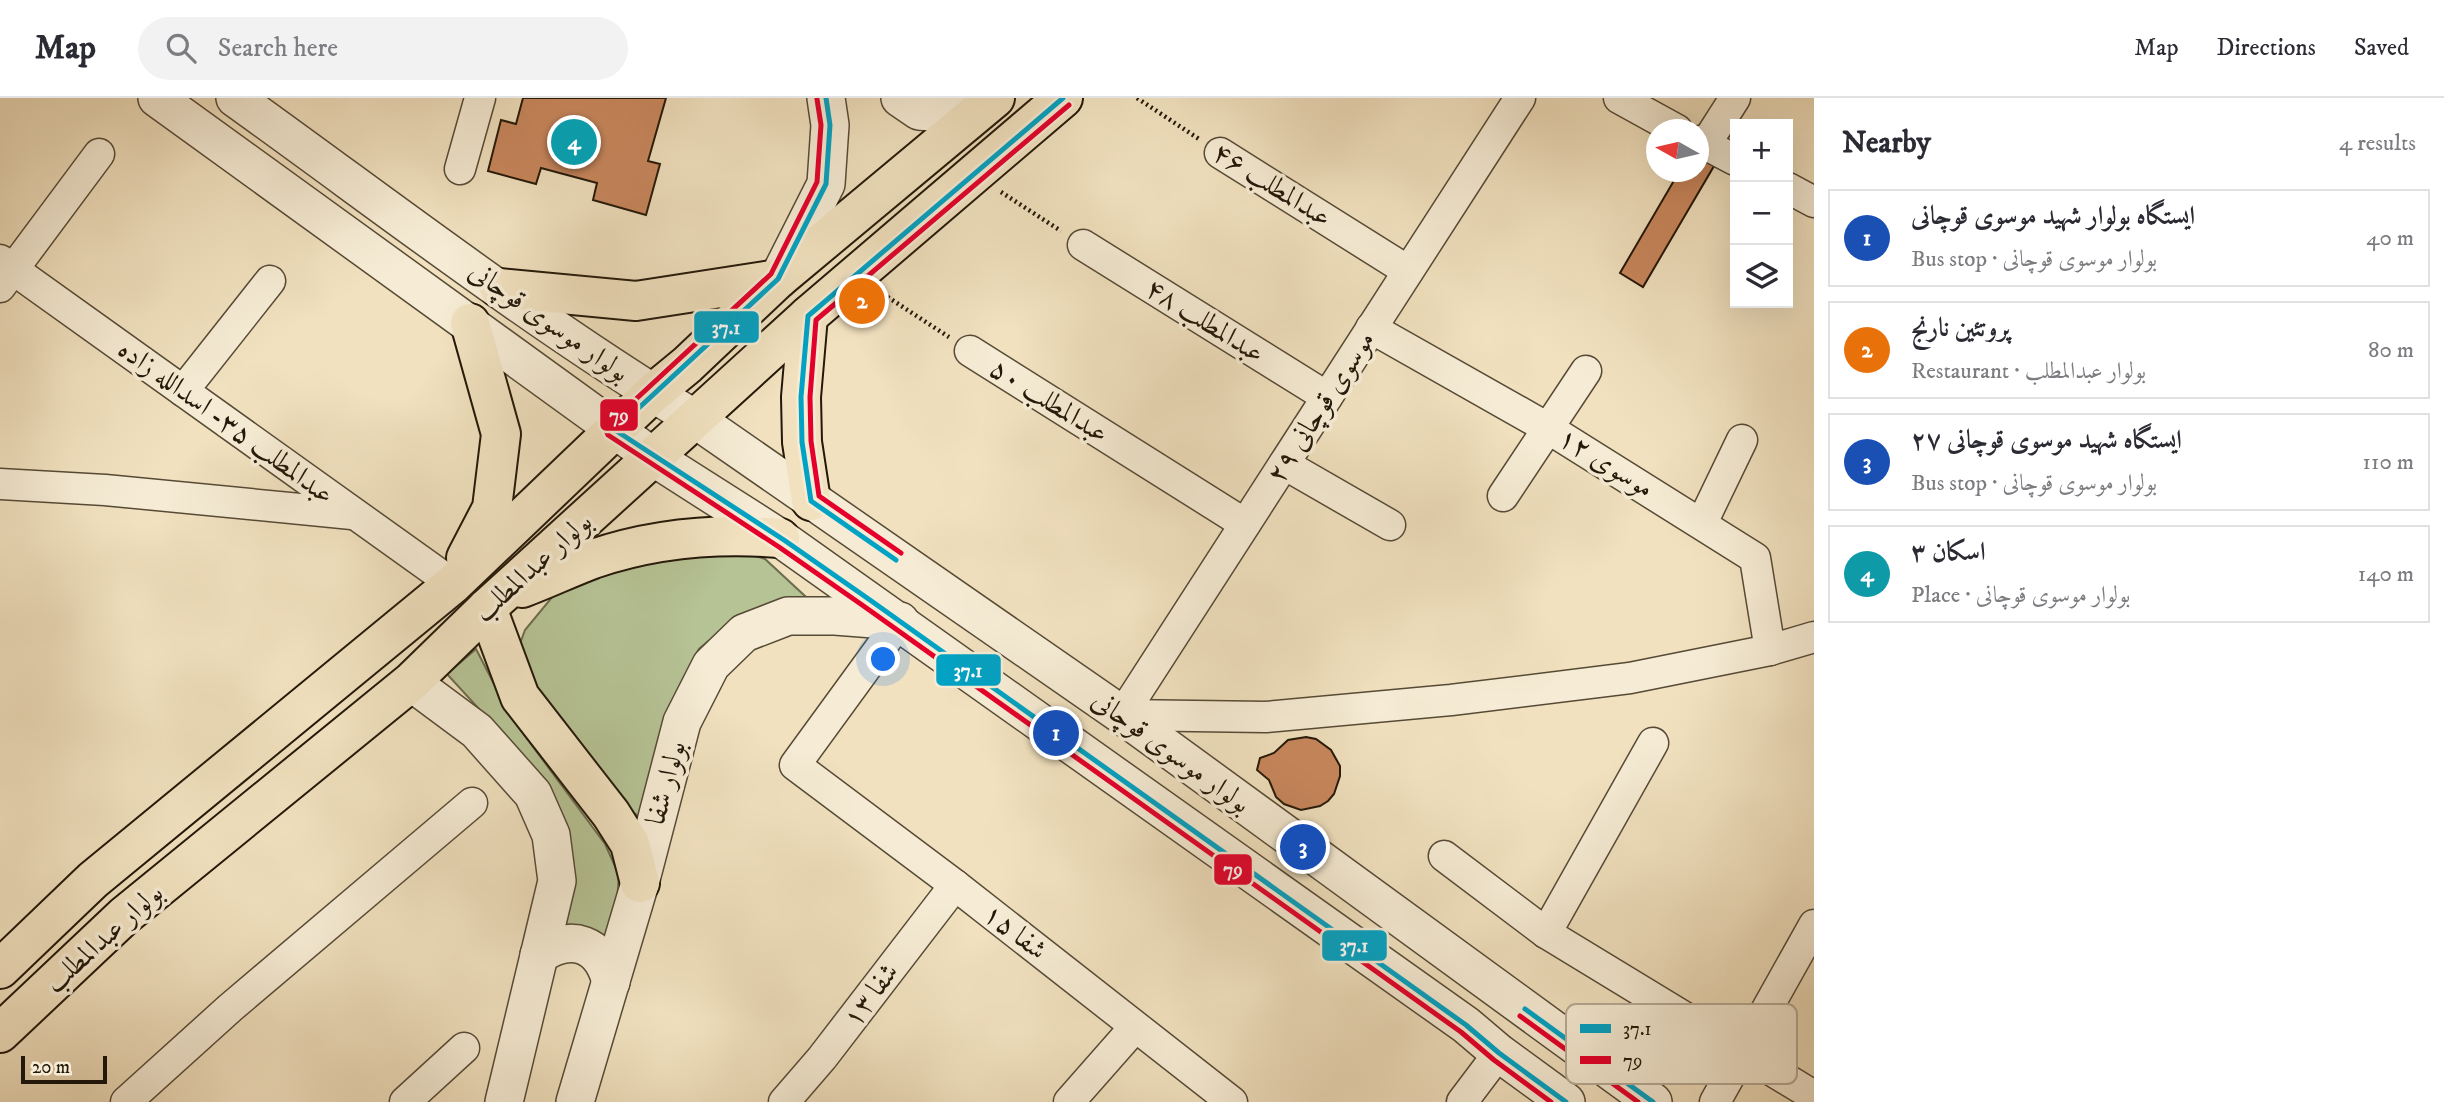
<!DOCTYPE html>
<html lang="en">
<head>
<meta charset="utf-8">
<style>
  :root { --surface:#fff; --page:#f2f2f3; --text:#2b2b33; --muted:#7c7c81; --line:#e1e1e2; --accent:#1a73e8 }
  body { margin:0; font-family:"IM FELL DW Pica",Amiri,serif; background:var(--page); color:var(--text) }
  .controls { position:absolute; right:21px; top:21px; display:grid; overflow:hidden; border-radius:0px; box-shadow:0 7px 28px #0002 }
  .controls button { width:63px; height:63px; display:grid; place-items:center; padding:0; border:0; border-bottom:2px solid var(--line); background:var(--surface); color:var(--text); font:35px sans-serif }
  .compass { position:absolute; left:1646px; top:21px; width:63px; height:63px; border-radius:50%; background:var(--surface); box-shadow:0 7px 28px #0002; rotate:278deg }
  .scale { position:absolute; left:21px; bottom:18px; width:86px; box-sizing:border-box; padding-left:7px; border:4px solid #231809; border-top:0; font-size:19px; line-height:24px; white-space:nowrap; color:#231809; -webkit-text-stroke:5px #f6ecd5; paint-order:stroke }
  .you { position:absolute; left:884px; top:562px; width:24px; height:24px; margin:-18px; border:5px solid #fff; border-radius:50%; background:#1a73e8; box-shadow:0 0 0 10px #1a73e833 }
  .badge { display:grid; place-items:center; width:46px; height:46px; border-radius:50%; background:var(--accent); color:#fff; font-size:23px; font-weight:700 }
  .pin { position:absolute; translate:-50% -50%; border:4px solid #fff; box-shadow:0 2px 7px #0006 }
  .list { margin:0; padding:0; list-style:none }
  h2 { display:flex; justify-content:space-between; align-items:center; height:91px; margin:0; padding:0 28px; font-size:30px }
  h2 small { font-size:23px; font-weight:400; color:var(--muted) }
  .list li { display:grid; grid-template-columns:46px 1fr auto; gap:21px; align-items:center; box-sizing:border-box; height:98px; margin:0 14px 14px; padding:0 14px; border:2px solid var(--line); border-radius:0px }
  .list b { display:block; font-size:26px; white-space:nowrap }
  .list p { margin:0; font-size:23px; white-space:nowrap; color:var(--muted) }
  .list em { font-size:23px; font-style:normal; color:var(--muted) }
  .icon { flex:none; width:38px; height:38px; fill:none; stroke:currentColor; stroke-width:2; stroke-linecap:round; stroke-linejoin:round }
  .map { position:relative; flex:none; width:1814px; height:1004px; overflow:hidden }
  header { display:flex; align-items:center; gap:42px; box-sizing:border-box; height:98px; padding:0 35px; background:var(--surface); border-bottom:2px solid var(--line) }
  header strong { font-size:33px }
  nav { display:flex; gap:38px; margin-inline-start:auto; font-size:24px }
  .search { width:490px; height:63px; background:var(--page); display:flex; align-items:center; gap:18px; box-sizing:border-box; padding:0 24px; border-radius:38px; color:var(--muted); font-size:26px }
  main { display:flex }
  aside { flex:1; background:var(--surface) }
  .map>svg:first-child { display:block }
  .green { fill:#b6c395; stroke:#6c6e4f; stroke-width:2 }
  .building { fill:#c9875d; stroke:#231809; stroke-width:2 }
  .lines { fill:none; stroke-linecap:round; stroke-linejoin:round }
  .minor-casing { stroke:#564a36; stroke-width:33 }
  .tertiary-casing { stroke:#564a36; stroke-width:40 }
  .primary-casing { stroke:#231809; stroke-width:42 }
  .path { stroke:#231809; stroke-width:4.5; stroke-dasharray:2 3.5; stroke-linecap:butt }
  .minor { stroke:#f6ecd5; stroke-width:30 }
  .tertiary { stroke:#f6ecd5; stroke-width:37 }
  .primary { stroke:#f1e1bf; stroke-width:38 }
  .bus-1-casing { stroke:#f6ecd5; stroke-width:10 }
  .bus-2-casing { stroke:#f6ecd5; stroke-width:10 }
  .bus-1 { stroke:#02a2c4; stroke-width:5 }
  .bus-2 { stroke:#e4002b; stroke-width:5 }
  .labels { text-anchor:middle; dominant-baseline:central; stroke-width:7; stroke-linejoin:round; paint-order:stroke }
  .street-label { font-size:28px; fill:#231809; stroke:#f6ecd5 }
  .key { fill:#f6ecd5; stroke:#b7ac98; stroke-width:2 }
  .key-label { font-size:19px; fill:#231809 }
  .line-badge { stroke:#f6ecd5; stroke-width:2.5 }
  .badge-label { font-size:19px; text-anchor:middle; font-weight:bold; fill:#fff }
</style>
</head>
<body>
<header>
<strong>Map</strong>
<div class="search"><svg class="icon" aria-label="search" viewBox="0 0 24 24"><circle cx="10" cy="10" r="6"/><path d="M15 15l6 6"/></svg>Search here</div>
<nav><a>Map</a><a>Directions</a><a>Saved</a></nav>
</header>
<main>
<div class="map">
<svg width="1814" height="1004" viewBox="0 0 1814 1004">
  <rect width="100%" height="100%" fill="#f1e1bf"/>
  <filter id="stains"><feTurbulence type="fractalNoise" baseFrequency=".00286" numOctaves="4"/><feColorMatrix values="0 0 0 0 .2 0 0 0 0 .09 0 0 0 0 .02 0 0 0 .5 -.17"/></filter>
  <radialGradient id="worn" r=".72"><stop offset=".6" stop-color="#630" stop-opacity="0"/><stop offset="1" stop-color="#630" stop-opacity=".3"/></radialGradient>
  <g class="green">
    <path d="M 734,451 L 765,461 L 806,499 L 780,504 L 732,523 L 699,551 L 676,595 L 641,720 L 615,701 L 527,586 L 518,551 L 525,532 L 553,498 L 601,470 Z"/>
    <path d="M 476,551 L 511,619 L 605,746 L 619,777 L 617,803 L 605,842 L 561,835 L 569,803 L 481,613 L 447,576 Z"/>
  </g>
  <g class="building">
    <path d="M 523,0 L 666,0 L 648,63 L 660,66 L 646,117 L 593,102 L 597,85 L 541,70 L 536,86 L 488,73 L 501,22 L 516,26 Z"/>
    <path d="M 1699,59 L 1714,68 L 1643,189 L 1620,175 L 1679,74 L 1699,74 Z"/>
    <path d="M 1306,639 L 1316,641 L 1331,652 L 1340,668 L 1340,678 L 1334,696 L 1328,703 L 1320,708 L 1301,712 L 1284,706 L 1276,699 L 1269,682 L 1257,672 L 1260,660 L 1274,655 L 1288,642 Z"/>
  </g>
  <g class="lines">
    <defs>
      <g id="minor">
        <path d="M 1619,0 L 1677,32"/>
        <path d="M 1699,43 L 1735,62"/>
        <path d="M 1705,47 L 1735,0"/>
        <path d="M 1220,55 L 1408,173"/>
        <path d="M 460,71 L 480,0"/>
        <path d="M 1788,90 L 1814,104"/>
        <path d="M 1083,147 L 1327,299"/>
        <path d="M 0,162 L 453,486"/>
        <path d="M 0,189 L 99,56"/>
        <path d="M 1371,230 L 1546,329 L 1755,460 L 1770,552"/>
        <path d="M 970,253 L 1245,426"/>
        <path d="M 183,293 L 270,183"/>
        <path d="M 1284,366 L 1390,427"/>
        <path d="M 0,386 L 105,392 L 352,416"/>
        <path d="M 1503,398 L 1586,273"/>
        <path d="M 1702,425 L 1742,342"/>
        <path d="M 900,523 L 795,667 L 955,787 L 1232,1004"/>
        <path d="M 1122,617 L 1520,0"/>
        <path d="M 1122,617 L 1266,619 L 1451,602 L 1630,580 L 1770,552 L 1814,539"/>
        <path d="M 1444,758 L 1546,835 L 1814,998"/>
        <path d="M 1546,835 L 1653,645"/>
        <path d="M 126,1004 L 230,910 L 472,705"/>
        <path d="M 405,1004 L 464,950"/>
        <path d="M 784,1004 L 822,960 L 955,787"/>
        <path d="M 1069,1004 L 1135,929"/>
        <path d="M 1462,1004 L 1499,955"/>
        <path d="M 1715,1004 L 1814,827"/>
      </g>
      <g id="tertiary">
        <path d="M 157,0 L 653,359 L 780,440 L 1466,927 L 1499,955 L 1566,1004"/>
        <path d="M 235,0 C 387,109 535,224 695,321 L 1122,617 L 1653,1004"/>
        <path d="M 900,0 L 919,13 L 943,15 L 995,0"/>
        <path d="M 778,181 L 826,86 L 830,27 L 826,0"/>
        <path d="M 411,584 L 477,633 L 533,696 L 551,737 L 557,783 L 504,1004"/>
        <path d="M 539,857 C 572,835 601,845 611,884"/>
        <path d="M 575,1004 L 640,785 L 682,624 L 711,567 L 744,535 L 788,518 L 835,518 L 900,523"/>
      </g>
      <g id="primary">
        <path d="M 499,190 L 636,203 L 778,181"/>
        <path d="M 808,218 L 801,299 L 802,344 L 811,403"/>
        <path d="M 466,460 L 492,410 L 501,336 L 470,225"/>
        <path d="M 522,490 C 546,481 569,470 593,461 C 654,440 716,435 780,440"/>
        <path d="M 487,510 L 520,599 L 611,716 L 630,746 L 640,785"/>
        <path d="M 0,871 L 93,782 L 453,486 L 653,295 L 687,267 L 778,181 L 995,0"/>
        <path d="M 0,935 L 124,818 L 411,584 L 487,510 L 808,218 L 1063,0"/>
      </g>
    </defs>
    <use href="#minor" class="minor-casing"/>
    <use href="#tertiary" class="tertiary-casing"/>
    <use href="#primary" class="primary-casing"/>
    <g class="path">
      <path d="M 1137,0 L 1199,41"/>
      <path d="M 1001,94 L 1061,133"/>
      <path d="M 883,196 L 949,239"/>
    </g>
    <use href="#minor" class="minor"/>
    <use href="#tertiary" class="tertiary"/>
    <use href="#primary" class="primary"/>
    <defs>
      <g id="bus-1">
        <path d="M 826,0 L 830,27 L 826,86 L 778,181 L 615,332 L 784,442 L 870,502 L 1466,927 L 1499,955 L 1566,1004"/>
        <path d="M 896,462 L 811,403 L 802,344 L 801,299 L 808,218 L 1063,0"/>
        <path d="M 1525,911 L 1653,1004"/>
      </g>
      <g id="bus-2">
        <path d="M 817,1 L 821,27 L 817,84 L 771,176 L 609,326 L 606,332 L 608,337 L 779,449 L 865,509 L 1461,934 L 1494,962 L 1551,1004"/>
        <path d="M 901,455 L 819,398 L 811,343 L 810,299 L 816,222 L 1069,7"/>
        <path d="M 1520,918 L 1638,1004"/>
      </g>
    </defs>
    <use href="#bus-1" class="bus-1-casing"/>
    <use href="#bus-2" class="bus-2-casing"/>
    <use href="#bus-1" class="bus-1"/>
    <use href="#bus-2" class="bus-2"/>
  </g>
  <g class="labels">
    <g class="street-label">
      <text transform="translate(1272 87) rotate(32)">عبدالمطلب ۴۶</text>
      <text transform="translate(1205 223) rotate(32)">عبدالمطلب ۴۸</text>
      <text transform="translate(549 224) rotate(35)">بولوار موسوی قوچانی</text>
      <text transform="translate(1049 303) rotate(32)">عبدالمطلب ۵۰</text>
      <text transform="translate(1321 309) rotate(-57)">موسوی قوچانی ۲۹</text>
      <text transform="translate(226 324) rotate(36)">عبدالمطلب ۳۵- اسدالله زاده</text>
      <text transform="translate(1606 365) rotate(32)">موسوی ۱۲</text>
      <text transform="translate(533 469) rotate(-42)">بولوار عبدالمطلب</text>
      <text transform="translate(1171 654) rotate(36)">بولوار موسوی قوچانی</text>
      <text transform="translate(666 685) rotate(-75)">بولوار شفا</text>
      <text transform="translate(1015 834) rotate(38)">شفا ۱۵</text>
      <text transform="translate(104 840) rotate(-42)">بولوار عبدالمطلب</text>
      <text transform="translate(871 897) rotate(-53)">شفا ۱۳</text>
    </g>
  </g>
  <rect x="1566" y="906" width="231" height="80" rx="10" class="key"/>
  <rect x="1580" y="926" width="31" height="9" fill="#02a2c4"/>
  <rect x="1580" y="958" width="31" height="8" fill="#e4002b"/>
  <g class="key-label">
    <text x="1623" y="937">37.1</text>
    <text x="1623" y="969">79</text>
  </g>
  <g class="line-badge">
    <rect x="693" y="212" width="67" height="34" rx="7" fill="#02a2c4"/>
    <rect x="599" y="300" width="40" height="34" rx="7" fill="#e4002b"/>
    <rect x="935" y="555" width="67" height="34" rx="7" fill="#02a2c4"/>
    <rect x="1213" y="755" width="40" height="33" rx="7" fill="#e4002b"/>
    <rect x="1321" y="831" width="67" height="33" rx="7" fill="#02a2c4"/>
  </g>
  <g class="badge-label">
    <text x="726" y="236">37.1</text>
    <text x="619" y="324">79</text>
    <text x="968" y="579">37.1</text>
    <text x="1233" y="778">79</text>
    <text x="1354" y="854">37.1</text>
  </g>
  <rect width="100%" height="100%" filter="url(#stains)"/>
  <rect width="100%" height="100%" fill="url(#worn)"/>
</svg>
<div class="controls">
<button>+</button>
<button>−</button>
<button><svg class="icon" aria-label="layers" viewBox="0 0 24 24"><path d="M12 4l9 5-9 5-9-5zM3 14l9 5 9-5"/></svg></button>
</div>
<svg class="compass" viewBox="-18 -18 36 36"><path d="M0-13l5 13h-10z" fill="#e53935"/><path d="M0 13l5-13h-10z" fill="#7c7c81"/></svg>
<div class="scale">20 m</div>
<div class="you"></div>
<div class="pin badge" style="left:1056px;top:635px;background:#1a4fb4">1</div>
<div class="pin badge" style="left:862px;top:203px;background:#e8710a">2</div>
<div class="pin badge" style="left:1303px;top:749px;background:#1a4fb4">3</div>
<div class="pin badge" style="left:574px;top:44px;background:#0f9aa8">4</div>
</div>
<aside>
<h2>Nearby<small>4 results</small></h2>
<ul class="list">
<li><span class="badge" style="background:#1a4fb4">1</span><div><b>ایستگاه بولوار شهید موسوی قوچانی</b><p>Bus stop · بولوار موسوی قوچانی</p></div><em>40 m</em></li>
<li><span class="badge" style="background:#e8710a">2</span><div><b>پروتئین نارنج</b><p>Restaurant · بولوار عبدالمطلب</p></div><em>80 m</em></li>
<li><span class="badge" style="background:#1a4fb4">3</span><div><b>ایستگاه شهید موسوی قوچانی ۲۷</b><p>Bus stop · بولوار موسوی قوچانی</p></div><em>110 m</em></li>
<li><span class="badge" style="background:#0f9aa8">4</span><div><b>اسکان ۳</b><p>Place · بولوار موسوی قوچانی</p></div><em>140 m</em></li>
</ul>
</aside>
</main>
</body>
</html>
